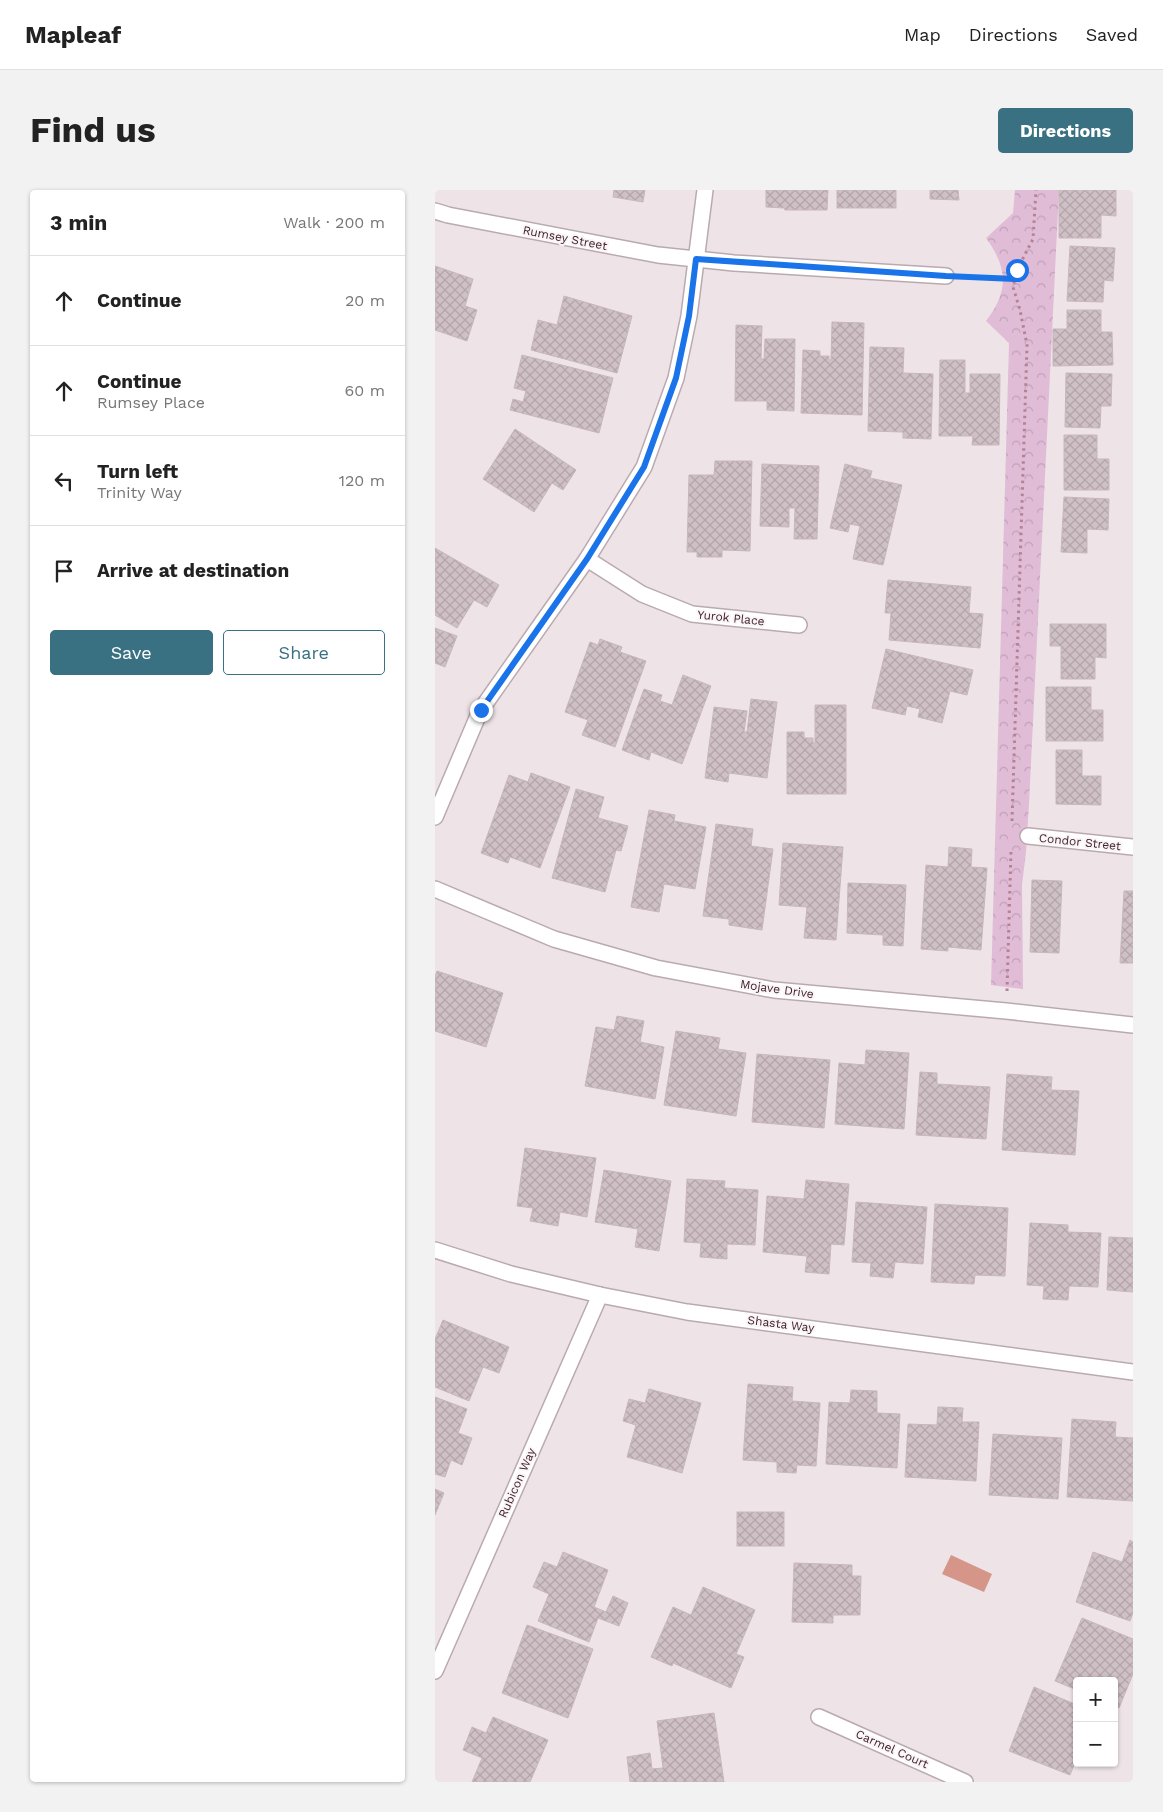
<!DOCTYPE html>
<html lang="en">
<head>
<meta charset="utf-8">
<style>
  :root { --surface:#fff; --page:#f2f2f2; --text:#222; --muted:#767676; --line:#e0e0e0; --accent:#397183 }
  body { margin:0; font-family:"Work Sans",sans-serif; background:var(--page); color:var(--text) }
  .controls { position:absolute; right:15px; bottom:15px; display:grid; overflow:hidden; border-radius:5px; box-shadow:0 1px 4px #0004 }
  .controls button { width:45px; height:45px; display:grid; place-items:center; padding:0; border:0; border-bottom:1px solid var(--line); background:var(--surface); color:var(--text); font:25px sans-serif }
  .stop { position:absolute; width:15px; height:15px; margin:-11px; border:4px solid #1a73e8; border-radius:50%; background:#fff }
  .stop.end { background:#1a73e8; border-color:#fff; box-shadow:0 1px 5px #0008 }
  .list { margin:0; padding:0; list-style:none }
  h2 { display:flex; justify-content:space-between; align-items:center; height:65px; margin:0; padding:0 20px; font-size:21px }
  h2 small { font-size:16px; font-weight:400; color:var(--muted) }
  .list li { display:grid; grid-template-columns:32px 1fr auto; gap:15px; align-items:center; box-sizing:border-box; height:90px; padding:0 20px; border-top:1px solid var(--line) }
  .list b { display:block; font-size:19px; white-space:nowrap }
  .list p { margin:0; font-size:16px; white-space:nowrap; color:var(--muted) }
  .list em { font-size:16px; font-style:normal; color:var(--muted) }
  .actions { display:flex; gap:10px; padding:15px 20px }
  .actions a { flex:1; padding:11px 0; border:1px solid var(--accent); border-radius:5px; text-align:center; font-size:18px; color:var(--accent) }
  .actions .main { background:var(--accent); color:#fff }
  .icon { flex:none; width:28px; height:28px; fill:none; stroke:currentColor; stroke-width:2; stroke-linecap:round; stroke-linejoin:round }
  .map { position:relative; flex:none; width:698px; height:1592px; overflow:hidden; border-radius:5px }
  header { display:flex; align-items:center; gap:30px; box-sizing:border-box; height:70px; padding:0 25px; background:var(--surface); border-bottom:1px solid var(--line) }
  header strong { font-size:24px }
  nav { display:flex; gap:28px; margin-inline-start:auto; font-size:18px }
  .intro { display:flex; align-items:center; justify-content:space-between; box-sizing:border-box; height:120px; padding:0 30px }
  h1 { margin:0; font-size:35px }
  .button { padding:12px 22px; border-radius:5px; background:var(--accent); color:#fff; font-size:18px; font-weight:700 }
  main { display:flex; gap:30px; padding:0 30px }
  aside { flex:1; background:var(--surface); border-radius:5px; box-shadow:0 1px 4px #0004 }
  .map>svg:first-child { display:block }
  .forest { fill:url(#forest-crowns) }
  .water { fill:#d69589 }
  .building { fill:url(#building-cross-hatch); stroke:#c8b6bd }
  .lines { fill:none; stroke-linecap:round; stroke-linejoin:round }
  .street-casing { stroke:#baaaaf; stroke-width:18 }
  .path { stroke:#b48292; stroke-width:3; stroke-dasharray:2.5 4; stroke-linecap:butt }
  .street { stroke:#fff; stroke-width:15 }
  .route { stroke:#1a73e8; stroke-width:6 }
  .labels { text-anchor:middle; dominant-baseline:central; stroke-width:4; stroke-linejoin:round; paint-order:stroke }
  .street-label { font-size:12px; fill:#41222a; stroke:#faf5f7 }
</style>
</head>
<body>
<header>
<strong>Mapleaf</strong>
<nav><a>Map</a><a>Directions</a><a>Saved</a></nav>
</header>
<div class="intro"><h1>Find us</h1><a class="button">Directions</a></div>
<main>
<aside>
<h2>3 min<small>Walk · 200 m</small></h2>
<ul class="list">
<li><svg class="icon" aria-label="ahead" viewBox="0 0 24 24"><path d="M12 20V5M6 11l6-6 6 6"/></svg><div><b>Continue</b></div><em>20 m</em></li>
<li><svg class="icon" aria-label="ahead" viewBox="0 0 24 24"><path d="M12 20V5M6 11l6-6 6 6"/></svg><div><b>Continue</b><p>Rumsey Place</p></div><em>60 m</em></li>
<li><svg class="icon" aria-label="left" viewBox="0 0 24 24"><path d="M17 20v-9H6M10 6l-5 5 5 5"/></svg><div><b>Turn left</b><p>Trinity Way</p></div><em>120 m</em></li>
<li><svg class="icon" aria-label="arrive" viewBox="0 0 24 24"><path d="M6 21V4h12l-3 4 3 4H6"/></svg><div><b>Arrive at destination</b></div></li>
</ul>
<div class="actions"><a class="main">Save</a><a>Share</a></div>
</aside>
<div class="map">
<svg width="698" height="1592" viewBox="0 0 698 1592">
  <defs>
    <pattern id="forest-crowns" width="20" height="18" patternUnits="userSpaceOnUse" patternTransform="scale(1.25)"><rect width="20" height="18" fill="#e0bcd7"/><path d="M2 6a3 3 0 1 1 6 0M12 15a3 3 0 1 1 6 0" fill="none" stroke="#c1a1b9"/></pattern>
    <pattern id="building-cross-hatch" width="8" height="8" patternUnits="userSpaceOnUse" patternTransform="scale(1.25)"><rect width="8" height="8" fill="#cfc0c6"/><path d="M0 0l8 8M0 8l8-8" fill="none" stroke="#b3a5aa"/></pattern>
  </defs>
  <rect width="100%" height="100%" fill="#eee4e8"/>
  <path class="forest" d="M 580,0 L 624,0 L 594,614 L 591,662 L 587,695 L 588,799 L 556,795 L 574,153 L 551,131 C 574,101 573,78 551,48 L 578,23 Z"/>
  <path class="water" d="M 516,1365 L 557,1384 L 549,1402 L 507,1384 Z"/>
  <g class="building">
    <path d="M 179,0 L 210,0 L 208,12 L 178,7 Z"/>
    <path d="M 331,0 L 393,0 L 392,20 L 350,20 L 349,18 L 331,17 Z"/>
    <rect x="402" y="0" width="59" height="18"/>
    <path d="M 495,0 L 523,0 L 524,10 L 495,9 Z"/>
    <path d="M 624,0 L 681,0 L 681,26 L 666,25 L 666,48 L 624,48 Z"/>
    <path d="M 635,56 L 680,58 L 678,91 L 669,90 L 668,112 L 632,111 Z"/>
    <path d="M 0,76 L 38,89 L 30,116 L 42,120 L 32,151 L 0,140 Z"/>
    <path d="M 129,106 L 197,126 L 182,183 L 96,160 L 103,130 L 122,135 Z"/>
    <path d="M 632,120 L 666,120 L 666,142 L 677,142 L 678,175 L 618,176 L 618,139 L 632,139 Z"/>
    <path d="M 397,132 L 429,133 L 427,225 L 366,223 L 368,160 L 385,161 L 385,166 L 394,166 L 394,170 L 396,170 Z"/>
    <path d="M 301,135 L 327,136 L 326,169 L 329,169 L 330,149 L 360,149 L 359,221 L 332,220 L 332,211 L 300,211 Z"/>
    <path d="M 435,157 L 469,158 L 468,183 L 498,184 L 496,249 L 468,248 L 468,242 L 433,241 Z"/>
    <path d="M 87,165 L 178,188 L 164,243 L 75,220 L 78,209 L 88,212 L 91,201 L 79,198 Z"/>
    <path d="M 505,170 L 530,170 L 530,203 L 535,203 L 535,184 L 565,184 L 564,255 L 537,255 L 538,246 L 504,246 Z"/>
    <path d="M 631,183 L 677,184 L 676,216 L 666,216 L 665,238 L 630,237 Z"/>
    <path d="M 80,239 L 141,280 L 128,300 L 117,293 L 99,322 L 48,289 Z"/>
    <path d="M 629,245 L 662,245 L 662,269 L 674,269 L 674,300 L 629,300 Z"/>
    <path d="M 280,271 L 317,271 L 315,361 L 287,360 L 287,367 L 262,367 L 262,362 L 252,362 L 254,285 L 279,285 Z"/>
    <path d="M 327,274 L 384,276 L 382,349 L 359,349 L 360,318 L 354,318 L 354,337 L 325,336 Z"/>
    <path d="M 410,274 L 437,281 L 435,288 L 467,295 L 448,375 L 418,369 L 425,336 L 415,334 L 413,342 L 395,338 Z"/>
    <path d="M 629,307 L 674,309 L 673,340 L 652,339 L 652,363 L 626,362 Z"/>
    <path d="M 0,358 L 64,395 L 52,417 L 39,410 L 22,438 L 0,425 Z"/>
    <path d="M 453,390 L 536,397 L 534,423 L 548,424 L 545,458 L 454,450 L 456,423 L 450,423 Z"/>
    <path d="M 615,434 L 671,434 L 671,468 L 660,467 L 660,489 L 626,489 L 626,456 L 615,456 Z"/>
    <path d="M 0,438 L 22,446 L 10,477 L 0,473 Z"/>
    <path d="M 165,449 L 187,457 L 185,462 L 211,471 L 180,557 L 147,545 L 153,530 L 130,522 L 155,452 L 163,455 Z"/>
    <path d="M 451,459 L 538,480 L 532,505 L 515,501 L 507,533 L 483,527 L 485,519 L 472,516 L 470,525 L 437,518 Z"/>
    <path d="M 248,485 L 276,496 L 247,574 L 216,562 L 214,570 L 187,560 L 209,499 L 227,505 L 225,511 L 237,515 Z"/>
    <path d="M 611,497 L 656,497 L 656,520 L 668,520 L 668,551 L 611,551 Z"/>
    <path d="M 316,509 L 342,512 L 332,588 L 294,583 L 293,592 L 270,588 L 279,517 L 312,521 L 309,542 L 312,542 Z"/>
    <path d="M 380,515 L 411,515 L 411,604 L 352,604 L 352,542 L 369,542 L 369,548 L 378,548 L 378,553 L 380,553 Z"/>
    <path d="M 621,560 L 647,560 L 647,586 L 666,586 L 666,615 L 621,614 Z"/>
    <path d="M 96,583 L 135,597 L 105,678 L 75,667 L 73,673 L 46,663 L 74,585 L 93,592 Z"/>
    <path d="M 141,599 L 169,607 L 163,628 L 193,636 L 186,661 L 181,660 L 170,702 L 117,688 Z"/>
    <path d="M 214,620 L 240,625 L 239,631 L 271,637 L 260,699 L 229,694 L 224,722 L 196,717 Z"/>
    <path d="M 281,634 L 318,639 L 316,656 L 338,659 L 327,740 L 294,735 L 294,729 L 268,726 Z"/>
    <path d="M 348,653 L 408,657 L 401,750 L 369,748 L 372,717 L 344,715 Z"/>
    <path d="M 514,657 L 537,659 L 536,677 L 552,678 L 546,760 L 513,757 L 513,761 L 486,759 L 491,675 L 513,677 Z"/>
    <path d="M 597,690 L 627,691 L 624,763 L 595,762 Z"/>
    <path d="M 413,693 L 471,695 L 468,756 L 448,755 L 448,745 L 412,743 Z"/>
    <path d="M 689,701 L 698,701 L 698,773 L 685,773 Z"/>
    <path d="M 2,781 L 68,803 L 51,857 L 0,841 L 0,786 Z"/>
    <path d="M 182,826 L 209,831 L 205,852 L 229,857 L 220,909 L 150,896 L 161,837 L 179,840 Z"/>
    <path d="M 241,841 L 285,848 L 283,859 L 311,863 L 301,926 L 229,915 Z"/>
    <path d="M 431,860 L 474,863 L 469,939 L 400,934 L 404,873 L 430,875 Z"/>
    <path d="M 322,864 L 395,870 L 389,938 L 317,932 Z"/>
    <path d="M 485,882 L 502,883 L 502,894 L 555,897 L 551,949 L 481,945 Z"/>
    <path d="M 572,884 L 617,887 L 616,900 L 644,901 L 640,965 L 567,960 Z"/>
    <path d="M 90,958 L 161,968 L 152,1027 L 125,1022 L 123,1036 L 95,1031 L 98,1018 L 82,1016 Z"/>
    <path d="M 169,980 L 236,991 L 224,1061 L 200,1057 L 203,1039 L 160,1032 Z"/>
    <path d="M 252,989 L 290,991 L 289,998 L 323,1000 L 320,1055 L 292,1054 L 292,1069 L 265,1067 L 266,1053 L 249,1052 Z"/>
    <path d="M 371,990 L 414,994 L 409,1055 L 396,1054 L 394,1084 L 370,1082 L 372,1066 L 328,1062 L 332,1006 L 369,1009 Z"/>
    <path d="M 421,1012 L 492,1017 L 488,1074 L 460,1072 L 458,1088 L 435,1086 L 436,1073 L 417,1072 Z"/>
    <path d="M 500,1014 L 573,1018 L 570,1086 L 540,1085 L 539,1094 L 496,1092 Z"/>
    <path d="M 595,1033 L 633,1035 L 633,1042 L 666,1043 L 663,1097 L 634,1096 L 633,1110 L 608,1109 L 609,1096 L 592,1095 Z"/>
    <path d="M 674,1047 L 698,1048 L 698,1102 L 672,1100 Z"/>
    <path d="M 8,1130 L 74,1157 L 64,1183 L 48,1177 L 34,1211 L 0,1197 L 0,1149 Z"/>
    <path d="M 313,1194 L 358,1197 L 357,1211 L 385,1213 L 381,1276 L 362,1275 L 361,1283 L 342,1282 L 342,1272 L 308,1270 Z"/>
    <path d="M 214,1199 L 266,1213 L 247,1283 L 192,1267 L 201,1235 L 188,1231 L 194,1209 L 210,1213 Z"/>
    <path d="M 416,1200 L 442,1201 L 442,1223 L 465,1224 L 462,1278 L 391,1274 L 394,1212 L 415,1213 Z"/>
    <path d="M 0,1207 L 32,1219 L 23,1243 L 37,1248 L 27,1275 L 16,1270 L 10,1287 L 0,1284 Z"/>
    <path d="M 503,1217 L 528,1218 L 527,1232 L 544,1232 L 541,1291 L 470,1287 L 473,1234 L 502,1235 Z"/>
    <path d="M 637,1229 L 681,1232 L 680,1247 L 698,1248 L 698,1311 L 632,1307 Z"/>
    <path d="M 558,1244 L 627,1248 L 623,1309 L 554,1305 Z"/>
    <path d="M 0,1299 L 9,1303 L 0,1325 Z"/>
    <rect x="302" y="1322" width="47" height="34"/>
    <path d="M 695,1350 L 698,1352 L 698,1423 L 695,1431 L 641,1412 L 658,1362 L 687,1372 Z"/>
    <path d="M 128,1362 L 173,1380 L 159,1417 L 171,1422 L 178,1406 L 193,1413 L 184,1436 L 163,1428 L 154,1452 L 103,1431 L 114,1404 L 98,1397 L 109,1372 L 122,1377 Z"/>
    <path d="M 359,1373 L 417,1375 L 417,1386 L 426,1386 L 425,1425 L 398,1425 L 398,1433 L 357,1432 Z"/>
    <path d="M 268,1397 L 320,1420 L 301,1464 L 309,1467 L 296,1498 L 238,1473 L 237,1476 L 216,1467 L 238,1417 L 256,1425 Z"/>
    <path d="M 647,1428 L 698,1449 L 698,1484 L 684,1518 L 679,1516 L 679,1491 L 642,1491 L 642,1500 L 620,1491 Z"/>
    <path d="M 92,1435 L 158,1459 L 133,1528 L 67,1503 Z"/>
    <path d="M 599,1497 L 642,1515 L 642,1568 L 635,1585 L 574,1561 Z"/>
    <path d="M 279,1523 L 289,1592 L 195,1592 L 192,1567 L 215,1563 L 217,1579 L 228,1578 L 222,1531 Z"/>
    <path d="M 58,1527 L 113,1550 L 95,1592 L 37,1592 L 47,1568 L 28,1560 L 37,1537 L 51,1543 Z"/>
  </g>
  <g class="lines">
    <defs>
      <g id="street">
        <path d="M 0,21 L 13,25 L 223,65 L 299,73 L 511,86"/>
        <path d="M 152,369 L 207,404 L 257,424 L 364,435"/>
        <path d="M 0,627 L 45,521 L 152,369 L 209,277 L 241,188 L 254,126 L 270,0"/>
        <path d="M 593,646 L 698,657"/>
        <path d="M 0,699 L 119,749 L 221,778 L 339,800 L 571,821 L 698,835"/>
        <path d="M 0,1060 L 76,1084 L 165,1105 L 252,1122 L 698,1182"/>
        <path d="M 0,1481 L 165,1105"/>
        <path d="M 384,1527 L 530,1592"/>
      </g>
    </defs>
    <use href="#street" class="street-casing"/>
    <g class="path">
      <path d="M 530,87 L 580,89"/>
      <path d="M 577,631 L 592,155 L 585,120 L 578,97 L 582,80 L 598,49 L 601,0"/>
      <path d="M 572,801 L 576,660"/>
    </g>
    <use href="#street" class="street"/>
  </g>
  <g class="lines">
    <path class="route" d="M 46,520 L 152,369 L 209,277 L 241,188 L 254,126 L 261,69 L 511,86 L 580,89 L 582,80"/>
  </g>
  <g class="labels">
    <g class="street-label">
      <text transform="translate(130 48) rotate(11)">Rumsey Street</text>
      <text transform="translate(296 428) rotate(6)">Yurok Place</text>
      <text transform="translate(645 652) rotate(6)">Condor Street</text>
      <text transform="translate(342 799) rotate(8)">Mojave Drive</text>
      <text transform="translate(346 1134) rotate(7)">Shasta Way</text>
      <text transform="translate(82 1293) rotate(-66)">Rubicon Way</text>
      <text transform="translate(457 1559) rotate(24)">Carmel Court</text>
    </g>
  </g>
</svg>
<div class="controls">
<button>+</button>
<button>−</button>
</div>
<div class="stop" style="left:582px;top:80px"></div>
<div class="stop end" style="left:46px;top:520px"></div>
</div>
</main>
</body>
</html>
